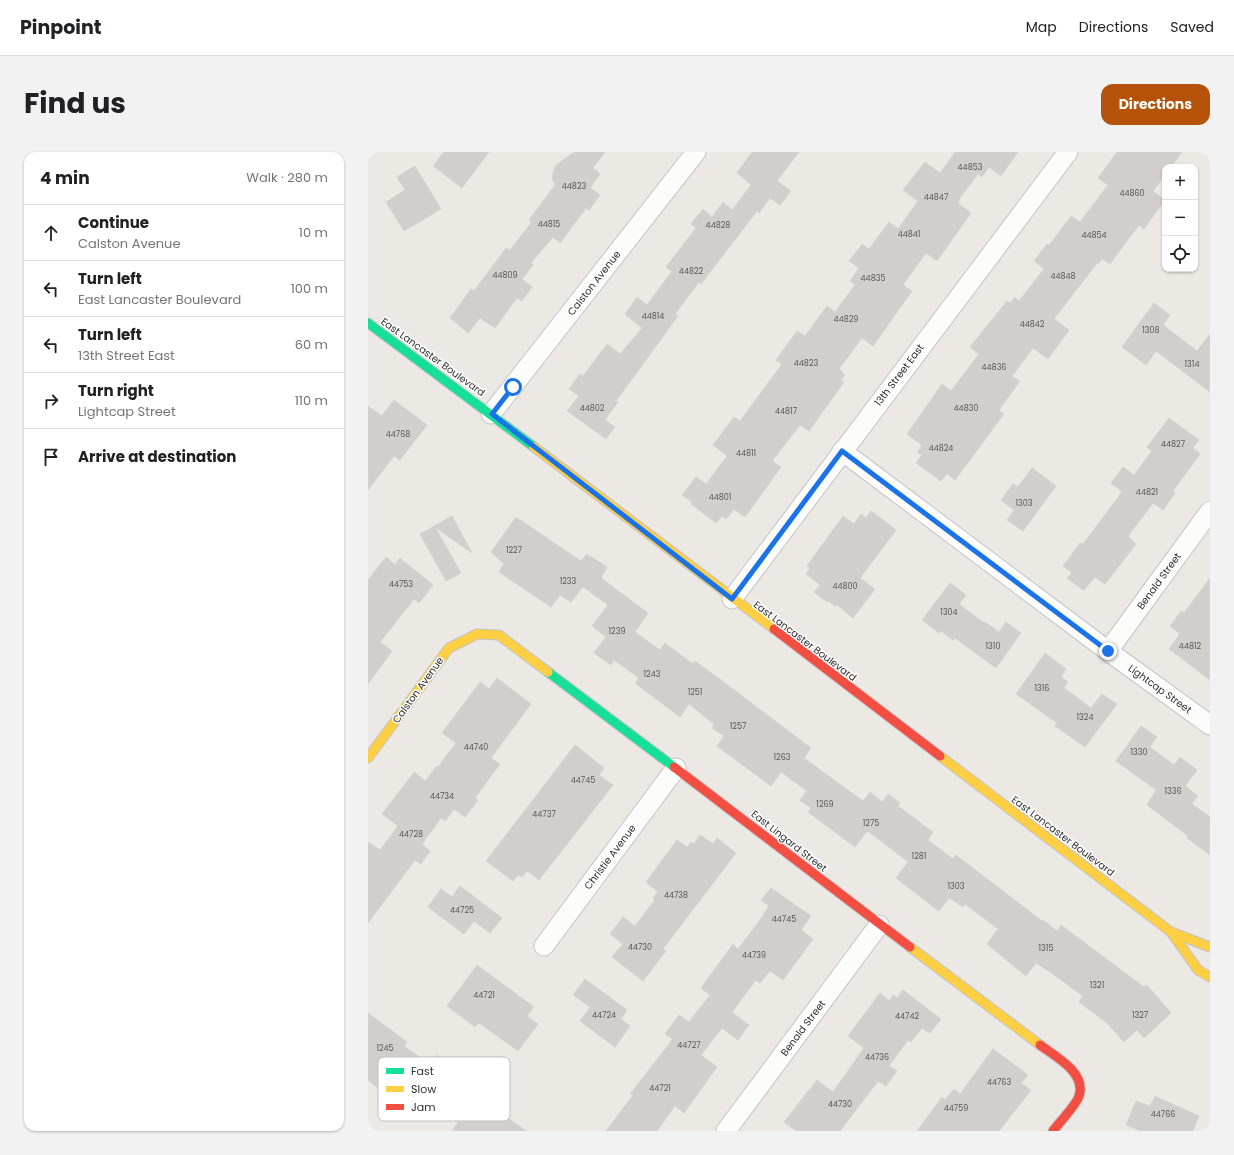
<!DOCTYPE html>
<html lang="en">
<head>
<meta charset="utf-8">
<style>
  :root { --surface:#fff; --page:#f2f2f2; --text:#202124; --muted:#757577; --line:#e0e0e0; --accent:#b45309 }
  body { margin:0; font-family:Poppins,sans-serif; background:var(--page); color:var(--text) }
  .controls { position:absolute; right:12px; top:12px; display:grid; overflow:hidden; border-radius:8px; box-shadow:0 1px 3px #0004 }
  .controls button { width:36px; height:36px; display:grid; place-items:center; padding:0; border:0; border-bottom:1px solid var(--line); background:var(--surface); color:var(--text); font:20px sans-serif }
  .stop { position:absolute; width:12px; height:12px; margin:-9px; border:3px solid #1a73e8; border-radius:50%; background:#fff }
  .stop.end { background:#1a73e8; border-color:#fff; box-shadow:0 1px 4px #0008 }
  .list { margin:0; padding:0; list-style:none }
  h2 { display:flex; justify-content:space-between; align-items:center; height:52px; margin:0; padding:0 16px; font-size:17px }
  h2 small { font-size:13px; font-weight:400; color:var(--muted) }
  .list li { display:grid; grid-template-columns:26px 1fr auto; gap:12px; align-items:center; box-sizing:border-box; height:56px; padding:0 16px; border-top:1px solid var(--line) }
  .list b { display:block; font-size:15px; white-space:nowrap }
  .list p { margin:0; font-size:13px; white-space:nowrap; color:var(--muted) }
  .list em { font-size:13px; font-style:normal; color:var(--muted) }
  .icon { flex:none; width:22px; height:22px; fill:none; stroke:currentColor; stroke-width:2; stroke-linecap:round; stroke-linejoin:round }
  .map { position:relative; flex:none; width:842px; height:979px; overflow:hidden; border-radius:12px }
  header { display:flex; align-items:center; gap:24px; box-sizing:border-box; height:56px; padding:0 20px; background:var(--surface); border-bottom:1px solid var(--line) }
  header strong { font-size:19px }
  nav { display:flex; gap:22px; margin-inline-start:auto; font-size:14px }
  .intro { display:flex; align-items:center; justify-content:space-between; box-sizing:border-box; height:96px; padding:0 24px }
  h1 { margin:0; font-size:28px }
  .button { padding:10px 18px; border-radius:12px; background:var(--accent); color:#fff; font-size:14px; font-weight:700 }
  main { display:flex; gap:24px; padding:0 24px }
  aside { flex:1; background:var(--surface); border-radius:12px; box-shadow:0 1px 3px #0004 }
  .map>svg:first-child { display:block }
  .building { fill:#d1cecb; stroke:#d7d4d0 }
  .lines { fill:none; stroke-linecap:round; stroke-linejoin:round }
  .street-casing { stroke:#c5c4c5; stroke-width:21 }
  .fast-casing { stroke:#c5c4c5; stroke-width:11 }
  .slow-casing { stroke:#c5c4c5; stroke-width:11 }
  .jam-casing { stroke:#c5c4c5; stroke-width:11 }
  .street { stroke:#fcfcfb; stroke-width:19 }
  .fast { stroke:#16e098; stroke-width:9 }
  .slow { stroke:#ffcf43; stroke-width:9 }
  .jam { stroke:#f24e42; stroke-width:9 }
  .route { stroke:#1a73e8; stroke-width:5 }
  .labels { text-anchor:middle; dominant-baseline:central; stroke-width:3; stroke-linejoin:round; paint-order:stroke }
  .number-label { font-size:8px; fill:#585857 }
  .street-label { font-size:10px; fill:#2e2e2e; stroke:#fff }
  .key { fill:#fff; stroke:#c0c0c0; stroke-width:1 }
  .key-label { font-size:11px; fill:#2e2e2e }
</style>
</head>
<body>
<header>
<strong>Pinpoint</strong>
<nav><a>Map</a><a>Directions</a><a>Saved</a></nav>
</header>
<div class="intro"><h1>Find us</h1><a class="button">Directions</a></div>
<main>
<aside>
<h2>4 min<small>Walk · 280 m</small></h2>
<ul class="list">
<li><svg class="icon" aria-label="ahead" viewBox="0 0 24 24"><path d="M12 20V5M6 11l6-6 6 6"/></svg><div><b>Continue</b><p>Calston Avenue</p></div><em>10 m</em></li>
<li><svg class="icon" aria-label="left" viewBox="0 0 24 24"><path d="M17 20v-9H6M10 6l-5 5 5 5"/></svg><div><b>Turn left</b><p>East Lancaster Boulevard</p></div><em>100 m</em></li>
<li><svg class="icon" aria-label="left" viewBox="0 0 24 24"><path d="M17 20v-9H6M10 6l-5 5 5 5"/></svg><div><b>Turn left</b><p>13th Street East</p></div><em>60 m</em></li>
<li><svg class="icon" aria-label="right" viewBox="0 0 24 24"><path d="M7 20v-9h11M14 6l5 5-5 5"/></svg><div><b>Turn right</b><p>Lightcap Street</p></div><em>110 m</em></li>
<li><svg class="icon" aria-label="arrive" viewBox="0 0 24 24"><path d="M6 21V4h12l-3 4 3 4H6"/></svg><div><b>Arrive at destination</b></div></li>
</ul>
</aside>
<div class="map">
<svg width="842" height="979" viewBox="0 0 842 979">
  <rect width="100%" height="100%" fill="#ece8e4"/>
  <g class="building">
    <path d="M 76,0 L 121,0 L 94,36 L 65,14 Z"/>
    <path d="M 206,0 L 237,0 L 225,16 L 232,22 L 222,36 L 232,43 L 221,58 L 218,56 L 192,91 L 185,85 L 163,111 L 165,113 L 154,127 L 164,135 L 154,149 L 149,146 L 127,176 L 112,166 L 100,181 L 82,166 L 103,137 L 106,139 L 138,96 L 142,98 L 164,70 L 161,68 L 187,33 L 184,26 L 187,14 Z"/>
    <path d="M 384,0 L 431,0 L 409,29 L 423,39 L 412,53 L 402,46 L 391,61 L 389,59 L 333,132 L 331,130 L 307,162 L 310,164 L 248,249 L 250,250 L 237,268 L 247,275 L 238,287 L 199,259 L 211,244 L 201,237 L 212,222 L 215,224 L 239,192 L 252,202 L 274,176 L 257,162 L 269,145 L 279,153 L 304,119 L 298,115 L 328,76 L 323,72 L 335,57 L 344,65 L 355,50 L 364,58 L 383,33 L 369,21 Z"/>
    <path d="M 587,0 L 650,0 L 633,24 L 621,15 L 614,25 L 610,22 L 592,46 L 590,51 L 603,61 L 569,109 L 558,101 L 535,133 L 544,139 L 505,194 L 494,186 L 471,217 L 477,223 L 473,228 L 476,230 L 441,279 L 432,273 L 404,309 L 413,315 L 377,365 L 366,357 L 358,367 L 354,364 L 348,371 L 323,352 L 324,350 L 314,343 L 328,325 L 338,332 L 359,304 L 345,293 L 366,265 L 372,269 L 414,212 L 408,208 L 429,179 L 437,184 L 459,154 L 467,160 L 487,133 L 482,129 L 491,116 L 481,109 L 494,92 L 501,97 L 521,70 L 530,77 L 550,49 L 535,38 L 557,10 L 572,21 Z"/>
    <path d="M 749,0 L 814,0 L 803,15 L 797,15 L 797,23 L 785,39 L 797,48 L 776,77 L 771,73 L 742,112 L 734,107 L 730,112 L 729,111 L 686,167 L 701,178 L 680,207 L 665,196 L 644,224 L 652,229 L 631,258 L 636,262 L 587,328 L 579,322 L 573,329 L 548,311 L 554,303 L 549,300 L 554,293 L 539,282 L 574,232 L 583,239 L 611,202 L 602,195 L 639,149 L 642,151 L 647,145 L 651,149 L 676,117 L 666,109 L 679,92 L 681,93 L 703,64 L 712,70 L 740,33 L 730,26 Z"/>
    <path d="M 47,14 L 73,57 L 36,79 L 18,50 L 37,38 L 29,25 Z"/>
    <path d="M 786,151 L 802,163 L 795,173 L 829,199 L 842,182 L 842,240 L 788,199 L 778,213 L 754,195 Z"/>
    <path d="M 26,248 L 59,273 L 32,308 L 26,304 L 0,338 L 0,254 L 14,264 Z"/>
    <path d="M 801,266 L 831,288 L 825,296 L 832,302 L 805,339 L 807,341 L 795,358 L 785,351 L 760,384 L 768,392 L 737,432 L 727,425 L 717,437 L 715,438 L 699,426 L 704,421 L 695,414 L 712,391 L 715,392 L 754,340 L 743,331 L 755,315 L 766,323 L 784,299 L 779,295 Z"/>
    <path d="M 664,316 L 688,334 L 655,379 L 639,368 L 646,358 L 633,348 L 645,332 L 650,335 Z"/>
    <path d="M 503,359 L 528,378 L 492,426 L 507,437 L 485,466 L 469,453 L 467,454 L 460,449 L 459,450 L 446,440 L 452,433 L 438,422 L 442,416 L 439,414 L 475,364 L 486,372 L 493,362 L 498,366 Z"/>
    <path d="M 84,364 L 104,401 L 67,375 L 93,421 L 78,429 L 52,382 Z"/>
    <path d="M 148,365 L 213,409 L 219,402 L 239,415 L 233,426 L 280,461 L 267,480 L 292,498 L 297,491 L 325,512 L 327,509 L 357,531 L 443,596 L 436,606 L 495,649 L 502,640 L 514,650 L 520,642 L 532,651 L 530,654 L 565,680 L 560,688 L 585,707 L 588,703 L 674,769 L 675,768 L 689,779 L 693,773 L 776,835 L 779,833 L 803,861 L 776,886 L 769,878 L 756,890 L 739,871 L 711,850 L 715,844 L 682,820 L 668,811 L 658,824 L 619,792 L 630,777 L 597,752 L 595,755 L 581,746 L 571,759 L 528,726 L 540,710 L 513,689 L 499,679 L 487,695 L 440,660 L 443,656 L 432,648 L 439,639 L 413,620 L 403,634 L 349,594 L 356,584 L 344,576 L 346,572 L 321,552 L 312,565 L 267,531 L 271,526 L 246,508 L 243,513 L 226,501 L 238,485 L 224,474 L 240,453 L 215,435 L 203,450 L 192,443 L 183,455 L 131,420 L 136,412 L 123,400 Z"/>
    <path d="M 18,405 L 27,413 L 32,406 L 65,433 L 51,451 L 46,447 L 12,490 L 24,499 L 0,532 L 0,428 Z"/>
    <path d="M 842,426 L 842,528 L 801,497 L 812,482 L 802,474 L 813,459 L 816,461 Z"/>
    <path d="M 582,431 L 598,443 L 591,452 L 616,471 L 617,470 L 631,480 L 638,470 L 653,481 L 628,516 L 587,486 L 585,488 L 573,479 L 571,481 L 554,468 Z"/>
    <path d="M 677,501 L 698,517 L 693,525 L 700,530 L 696,536 L 723,556 L 734,542 L 749,552 L 717,595 L 687,574 L 689,571 L 648,542 Z"/>
    <path d="M 129,526 L 163,552 L 123,606 L 132,612 L 107,646 L 110,648 L 97,665 L 86,657 L 77,669 L 73,666 L 54,692 L 62,699 L 53,712 L 47,708 L 0,771 L 0,690 L 12,698 L 30,674 L 14,662 L 46,620 L 57,629 L 69,614 L 70,615 L 88,591 L 74,581 L 112,530 L 121,537 Z"/>
    <path d="M 773,574 L 789,585 L 782,595 L 806,613 L 812,605 L 829,618 L 817,634 L 830,644 L 824,652 L 842,665 L 842,703 L 819,686 L 820,684 L 779,653 L 788,638 L 748,609 Z"/>
    <path d="M 207,593 L 236,616 L 231,623 L 245,633 L 171,728 L 159,719 L 154,725 L 150,723 L 145,729 L 118,709 Z"/>
    <path d="M 332,683 L 345,692 L 349,686 L 368,701 L 295,797 L 298,799 L 275,829 L 244,805 L 255,792 L 242,782 L 255,765 L 267,774 L 287,748 L 285,746 L 290,740 L 278,730 L 309,688 L 319,695 L 323,690 L 326,692 Z"/>
    <path d="M 92,734 L 134,766 L 122,781 L 106,769 L 96,782 L 60,755 L 73,737 L 84,745 Z"/>
    <path d="M 403,736 L 443,764 L 433,778 L 445,787 L 415,828 L 402,819 L 392,831 L 388,828 L 364,860 L 381,873 L 370,888 L 354,876 L 333,903 L 349,915 L 316,961 L 307,954 L 289,979 L 238,979 L 265,943 L 262,942 L 305,887 L 297,882 L 311,863 L 321,870 L 342,843 L 333,836 L 365,792 L 370,797 L 390,771 L 401,754 L 393,748 Z"/>
    <path d="M 109,813 L 166,855 L 159,864 L 170,872 L 150,899 L 111,871 L 107,875 L 79,854 Z"/>
    <path d="M 217,827 L 259,858 L 253,867 L 262,874 L 247,895 L 212,869 L 222,855 L 205,843 Z"/>
    <path d="M 535,838 L 573,867 L 562,881 L 554,876 L 543,890 L 540,888 L 521,914 L 529,919 L 518,934 L 510,929 L 472,979 L 428,979 L 416,970 L 449,928 L 465,940 L 496,896 L 480,884 L 512,841 L 521,849 L 525,843 L 529,846 Z"/>
    <path d="M 0,861 L 39,890 L 36,894 L 62,912 L 69,903 L 94,921 L 119,940 L 114,947 L 158,979 L 84,979 L 90,970 L 45,937 L 33,954 L 0,928 Z"/>
    <path d="M 625,897 L 660,923 L 653,931 L 663,938 L 631,979 L 549,979 L 574,945 L 577,948 L 586,937 L 592,942 Z"/>
    <path d="M 787,944 L 831,964 L 825,979 L 772,979 L 758,973 L 768,949 L 782,954 Z"/>
  </g>
  <g class="lines">
    <defs>
      <g id="street">
        <path d="M 123,262 L 328,0"/>
        <path d="M 474,299 L 740,499 L 842,573"/>
        <path d="M 364,447 L 700,0"/>
        <path d="M 740,499 L 842,359"/>
        <path d="M 176,794 L 308,616"/>
        <path d="M 358,979 L 511,773"/>
      </g>
      <g id="fast">
        <path d="M 0,171 L 166,295"/>
        <path d="M 180,520 L 306,615"/>
      </g>
      <g id="slow">
        <path d="M 166,295 L 406,477"/>
        <path d="M 572,604 L 803,780 L 842,795"/>
        <path d="M 0,606 L 81,496 L 109,482 L 131,483 L 180,520"/>
        <path d="M 803,780 L 830,818 L 842,825"/>
        <path d="M 542,795 L 672,893"/>
      </g>
      <g id="jam">
        <path d="M 406,477 L 572,604"/>
        <path d="M 306,615 L 542,795"/>
        <path d="M 672,893 C 687,904 719,921 711,944 C 709,952 691,971 685,979"/>
      </g>
    </defs>
    <use href="#street" class="street-casing"/>
    <use href="#fast" class="fast-casing"/>
    <use href="#slow" class="slow-casing"/>
    <use href="#jam" class="jam-casing"/>
    <use href="#street" class="street"/>
    <use href="#fast" class="fast"/>
    <use href="#slow" class="slow"/>
    <use href="#jam" class="jam"/>
  </g>
  <g class="lines">
    <path class="route" d="M 145,235 L 124,262 L 364,447 L 474,299 L 740,499"/>
  </g>
  <g class="labels">
    <g class="number-label">
      <text x="602" y="15">44853</text>
      <text x="206" y="34">44823</text>
      <text x="764" y="41">44860</text>
      <text x="568" y="45">44847</text>
      <text x="181" y="72">44815</text>
      <text x="350" y="73">44828</text>
      <text x="541" y="82">44841</text>
      <text x="726" y="83">44854</text>
      <text x="323" y="119">44822</text>
      <text x="137" y="123">44809</text>
      <text x="695" y="124">44848</text>
      <text x="505" y="126">44835</text>
      <text x="285" y="164">44814</text>
      <text x="478" y="167">44829</text>
      <text x="664" y="172">44842</text>
      <text x="783" y="178">1308</text>
      <text x="438" y="211">44823</text>
      <text x="824" y="212">1314</text>
      <text x="626" y="215">44836</text>
      <text x="224" y="256">44802</text>
      <text x="598" y="256">44830</text>
      <text x="418" y="259">44817</text>
      <text x="30" y="282">44768</text>
      <text x="805" y="292">44827</text>
      <text x="573" y="296">44824</text>
      <text x="378" y="301">44811</text>
      <text x="779" y="340">44821</text>
      <text x="352" y="345">44801</text>
      <text x="656" y="351">1303</text>
      <text x="146" y="398">1227</text>
      <text x="200" y="429">1233</text>
      <text x="33" y="432">44753</text>
      <text x="477" y="434">44800</text>
      <text x="581" y="460">1304</text>
      <text x="249" y="479">1239</text>
      <text x="625" y="494">1310</text>
      <text x="822" y="494">44812</text>
      <text x="284" y="522">1243</text>
      <text x="674" y="536">1316</text>
      <text x="327" y="540">1251</text>
      <text x="717" y="565">1324</text>
      <text x="370" y="574">1257</text>
      <text x="108" y="595">44740</text>
      <text x="771" y="600">1330</text>
      <text x="414" y="605">1263</text>
      <text x="215" y="628">44745</text>
      <text x="805" y="639">1336</text>
      <text x="74" y="644">44734</text>
      <text x="457" y="652">1269</text>
      <text x="176" y="662">44737</text>
      <text x="503" y="671">1275</text>
      <text x="43" y="682">44728</text>
      <text x="551" y="704">1281</text>
      <text x="588" y="734">1303</text>
      <text x="308" y="743">44738</text>
      <text x="94" y="758">44725</text>
      <text x="416" y="767">44745</text>
      <text x="272" y="795">44730</text>
      <text x="678" y="796">1315</text>
      <text x="386" y="803">44739</text>
      <text x="729" y="833">1321</text>
      <text x="116" y="843">44721</text>
      <text x="236" y="863">44724</text>
      <text x="772" y="863">1327</text>
      <text x="539" y="864">44742</text>
      <text x="321" y="893">44727</text>
      <text x="17" y="896">1245</text>
      <text x="509" y="905">44736</text>
      <text x="631" y="930">44763</text>
      <text x="292" y="936">44721</text>
      <text x="472" y="952">44730</text>
      <text x="588" y="956">44759</text>
      <text x="795" y="962">44766</text>
    </g>
    <g class="street-label">
      <text transform="translate(226 131) rotate(-52)">Calston Avenue</text>
      <text transform="translate(65 205) rotate(36)">East Lancaster Boulevard</text>
      <text transform="translate(531 223) rotate(-53)">13th Street East</text>
      <text transform="translate(791 429) rotate(-54)">Benald Street</text>
      <text transform="translate(437 489) rotate(37)">East Lancaster Boulevard</text>
      <text transform="translate(792 537) rotate(36)">Lightcap Street</text>
      <text transform="translate(50 538) rotate(-54)">Calston Avenue</text>
      <text transform="translate(695 684) rotate(37)">East Lancaster Boulevard</text>
      <text transform="translate(421 689) rotate(38)">East Lingard Street</text>
      <text transform="translate(242 705) rotate(-53)">Christie Avenue</text>
      <text transform="translate(435 876) rotate(-53)">Benald Street</text>
    </g>
  </g>
  <rect x="10" y="905" width="132" height="64" rx="6" class="key"/>
  <rect x="18" y="916" width="18" height="6" fill="#16e098"/>
  <rect x="18" y="934" width="18" height="6" fill="#ffcf43"/>
  <rect x="18" y="952" width="18" height="6" fill="#f24e42"/>
  <g class="key-label">
    <text x="43" y="923">Fast</text>
    <text x="43" y="941">Slow</text>
    <text x="43" y="959">Jam</text>
  </g>
</svg>
<div class="controls">
<button>+</button>
<button>−</button>
<button><svg class="icon" aria-label="locate" viewBox="0 0 24 24"><circle cx="12" cy="12" r="6"/><path d="M12 2v4M12 18v4M2 12h4M18 12h4"/></svg></button>
</div>
<div class="stop" style="left:145px;top:235px"></div>
<div class="stop end" style="left:740px;top:499px"></div>
</div>
</main>
</body>
</html>
